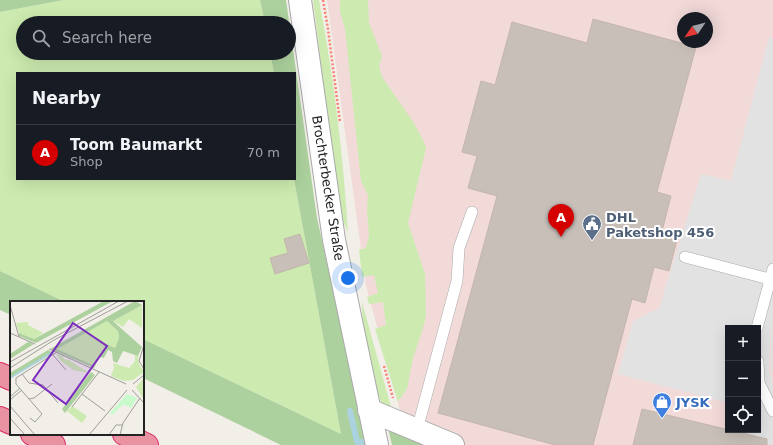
<!DOCTYPE html>
<html lang="en">
<head>
<meta charset="utf-8">
<style>
  :root { --surface:#171b24; --page:#20242c; --text:#f1f3f6; --muted:#9ea1a6; --line:#363941; --accent:#d40000 }
  body { margin:0; font-family:"DejaVu Sans",sans-serif; background:var(--page); color:var(--text) }
  .controls { position:absolute; right:12px; bottom:12px; display:grid; overflow:hidden; border-radius:0px; box-shadow:0 4px 16px #0002 }
  .controls button { width:36px; height:36px; display:grid; place-items:center; padding:0; border:0; border-bottom:1px solid var(--line); background:var(--surface); color:var(--text); font:20px sans-serif }
  .compass { position:absolute; left:677px; top:12px; width:36px; height:36px; border-radius:50%; background:var(--surface); box-shadow:0 4px 16px #0002; rotate:235deg }
  .you { position:absolute; left:348px; top:278px; width:14px; height:14px; margin:-10px; border:3px solid #fff; border-radius:50%; background:#1a73e8; box-shadow:0 0 0 6px #1a73e833 }
  .badge { display:grid; place-items:center; width:26px; height:26px; border-radius:50%; background:var(--accent); color:#fff; font-size:13px; font-weight:700 }
  .pin { position:absolute; translate:-50% -33px; filter:drop-shadow(0 1px 2px #0008) }
  .pin::after { content:''; position:absolute; top:21px; width:14px; height:12px; background:inherit; clip-path:polygon(0 0,100% 0,50% 100%) }
  .list { margin:0; padding:0; list-style:none }
  h2 { display:flex; justify-content:space-between; align-items:center; height:52px; margin:0; padding:0 16px; font-size:17px }
  h2 small { font-size:13px; font-weight:400; color:var(--muted) }
  .list li { display:grid; grid-template-columns:26px 1fr auto; gap:12px; align-items:center; box-sizing:border-box; height:56px; padding:0 16px; border-top:1px solid var(--line) }
  .list b { display:block; font-size:15px; white-space:nowrap }
  .list p { margin:0; font-size:13px; white-space:nowrap; color:var(--muted) }
  .list em { font-size:13px; font-style:normal; color:var(--muted) }
  .icon { flex:none; width:22px; height:22px; fill:none; stroke:currentColor; stroke-width:2; stroke-linecap:round; stroke-linejoin:round }
  .map { position:relative; flex:none; width:773px; height:445px; overflow:hidden }
  .search { position:absolute; background:var(--surface); box-shadow:0 4px 16px #0002; left:16px; top:16px; width:280px; height:44px; display:flex; align-items:center; gap:10px; box-sizing:border-box; padding:0 14px; border-radius:22px; color:var(--muted); font-size:15px }
  .panel { position:absolute; background:var(--surface); box-shadow:0 4px 16px #0002; left:16px; top:72px; width:280px; height:108px; border-radius:0px }
  .map>svg:first-child { display:block }
  .commercial { fill:#f2dad9; fill-rule:evenodd }
  .grass { fill:#cdebb0 }
  .forest { fill:#add19e }
  .parking { fill:#e2e2e2 }
  .lines { fill:none; stroke-linecap:round; stroke-linejoin:round }
  .stream { stroke:#aad3df; stroke-width:6 }
  .building { fill:#c7bfb8; stroke:#c4b6ab }
  .lane-casing { stroke:#a9a9a9; stroke-width:12 }
  .street-casing { stroke:#a9a9a9; stroke-width:24 }
  .highway-casing { stroke:#dc2a67; stroke-width:24 }
  .path { stroke:#fa8072; stroke-width:2.5; stroke-dasharray:2 2; stroke-linecap:butt }
  .lane { stroke:#fff; stroke-width:11 }
  .street { stroke:#fff; stroke-width:22 }
  .highway { stroke:#e892a2; stroke-width:22 }
  .labels { text-anchor:middle; dominant-baseline:central; stroke-width:4; stroke-linejoin:round; paint-order:stroke }
  .street-label { font-size:13px; fill:#222; stroke:#fff }
  .service-label { font-size:13px; font-weight:bold; fill:#4e5e75; stroke:#fff; text-anchor:start }
  .shop-label { font-size:13px; font-weight:bold; fill:#366cbe; stroke:#fff; text-anchor:start }
  .inset-river { fill:none; stroke:#aad3df; stroke-width:2 }
  .inset-road { fill:none; stroke:#9f9d99; stroke-width:1 }
  .view { fill:#7b2cbf; fill-opacity:0.15; stroke:#7b2cbf; stroke-width:2 }
  .inset-edge { fill:none; stroke:#222; stroke-width:2 }
</style>
</head>
<body>
<div class="map">
<svg width="773" height="445" viewBox="0 0 773 445">
  <rect width="100%" height="100%" fill="#f2efe9"/>
  <path class="commercial" d="M 327,0 L 773,0 L 773,445 L 431,445 L 406,433 L 366,286 ZM 683,18 L 707,18 L 707,42 L 683,42 ZM 728,328 L 758,328 L 758,430 L 728,430 Z"/>
  <g class="grass">
    <path d="M 64,0 L 260,0 L 265,23 L 23,23 L 23,53 L 270,53 L 274,73 L 17,73 L 17,179 L 294,179 L 341,434 L 143,339 L 143,302 L 65,302 L 0,271 L 0,12 Z"/>
    <path d="M 313,0 L 319,0 C 334,77 343,155 348,233 L 339,209 Z"/>
    <path d="M 340,0 L 368,0 L 369,23 L 382,56 L 379,66 L 382,77 L 414,123 L 423,140 L 426,148 L 408,223 L 425,274 L 426,316 L 423,328 L 413,358 L 407,389 L 398,402 L 375,329 L 386,325 L 383,302 L 369,304 L 367,297 L 378,293 L 374,275 L 362,277 L 359,249 L 364,249 L 366,247 L 369,236 L 367,210 L 368,195 L 361,181 L 345,29 L 340,12 Z"/>
    <path d="M 362,302 L 391,407 L 381,402 L 374,382 L 363,336 Z"/>
  </g>
  <g class="forest">
    <path d="M 0,0 L 64,0 L 0,12 Z"/>
    <path d="M 260,0 L 286,0 L 317,218 L 367,445 L 281,445 L 143,378 L 143,339 L 341,434 L 294,179 L 295,179 L 295,73 L 274,73 L 270,53 L 289,53 L 289,23 L 265,23 Z"/>
    <path d="M 0,271 L 65,302 L 11,302 L 11,315 L 0,310 Z"/>
    <path d="M 388,428 L 424,445 L 392,445 Z"/>
  </g>
  <path class="parking" d="M 769,37 L 773,39 L 773,375 L 771,371 L 771,323 L 769,372 L 773,379 L 773,445 L 742,445 L 746,430 L 758,430 L 758,328 L 728,328 L 728,403 L 618,374 L 633,321 L 659,308 L 701,174 L 731,181 Z"/>
  <g class="lines">
    <path class="stream" d="M 350,411 L 357,442 L 362,442"/>
  </g>
  <g class="building">
    <path d="M 593,19 L 696,47 L 657,192 L 671,196 L 661,235 L 677,240 L 669,271 L 654,267 L 645,303 L 632,299 L 593,445 L 555,445 L 438,413 L 497,196 L 468,188 L 477,156 L 462,152 L 481,81 L 495,85 L 512,22 L 587,43 Z"/>
    <path d="M 300,234 L 309,263 L 275,274 L 270,258 L 288,253 L 284,239 Z"/>
    <path d="M 642,409 L 767,439 L 767,445 L 633,445 Z"/>
  </g>
  <g class="lines">
    <defs>
      <g id="lane">
        <path d="M 685,257 L 773,280"/>
        <path d="M 757,328 L 773,269"/>
        <path d="M 758,361 L 759,383 L 773,411"/>
        <path d="M 417,430 L 457,281 L 459,248 L 472,212"/>
      </g>
      <g id="street">
        <path d="M 300,0 L 334,240 L 377,445"/>
        <path d="M 369,410 L 453,445"/>
      </g>
      <g id="highway">
        <path d="M 0,374 L 11,379"/>
        <path d="M 0,418 L 11,423"/>
        <path d="M 32,434 L 54,445"/>
        <path d="M 124,434 L 147,445"/>
      </g>
    </defs>
    <use href="#lane" class="lane-casing"/>
    <use href="#street" class="street-casing"/>
    <use href="#highway" class="highway-casing"/>
    <g class="path">
      <path d="M 323,0 L 328,29 L 340,122"/>
      <path d="M 384,366 L 393,398"/>
    </g>
    <use href="#lane" class="lane"/>
    <use href="#street" class="street"/>
    <use href="#highway" class="highway"/>
  </g>
  <defs>
    <symbol id="civic-pin" viewBox="-11 -11 22 30"><path d="M0 17L-7.5 6A9.5 9.5 0 1 1 7.5 6Z" fill="#5c6f8a" stroke="#fff"/><path d="M-.6-6.5H3V-4.5H.6V-3L4-1V1h2V6H-6V1h2V-1L-.6-3ZM-1.2 2.5V6h2.4V2.5Z" fill="#fff"/></symbol>
    <symbol id="shop-pin" viewBox="-11 -11 22 30"><path d="M0 17L-7.5 6A9.5 9.5 0 1 1 7.5 6Z" fill="#3f7fe0" stroke="#fff"/><path d="M-5-2.5h2.3a2.7 3.5 0 0 1 5.4 0H5L5.5 6h-11ZM-1.5-2.5h3a1.5 2.3 0 0 0-3 0Z" fill="#fff"/></symbol>
  </defs>
  <g fill-rule="evenodd">
    <use href="#civic-pin" x="581" y="213" width="22" height="30"/>
    <use href="#shop-pin" x="651" y="391" width="22" height="30"/>
  </g>
  <g class="labels">
    <g class="street-label">
      <text transform="translate(328 188) rotate(81)">Brochterbecker Straße</text>
    </g>
    <g class="service-label">
      <text x="606" y="217">DHL<tspan x="606" dy="15">Paketshop 456</tspan></text>
    </g>
    <g class="shop-label">
      <text x="676" y="402">JYSK</text>
    </g>
  </g>
  <g transform="translate(10 301)">
    <rect width="134" height="134" fill="#f2efe9"/>
    <path d="M 132,4 L 132,27 L 119,18 L 113,26 L 103,20 ZM 97,20 L 108,30 L 109,37 L 105,47 L 96,43 L 85,65 L 46,48 ZM 18,21 L 18,24 L 33,32 L 24,38 L 9,32 L 6,22 ZM 46,53 L 53,55 L 54,58 L 59,59 L 79,72 L 63,69 L 51,60 ZM 125,54 L 128,55 L 129,63 L 134,71 L 123,79 L 114,80 L 101,75 L 104,67 L 103,62 L 119,67 L 125,60 ZM 134,77 L 134,96 L 133,97 L 126,86 ZM 62,105 L 77,115 L 72,122 L 57,110 Z" fill="#cdebb0"/>
    <path d="M 94,0 L 103,0 L 26,42 L 9,35 L 9,32 L 24,38 ZM 125,0 L 132,4 L 103,20 L 132,46 L 128,55 L 113,50 L 107,62 L 103,60 L 102,51 L 98,49 L 94,57 L 90,56 L 96,43 L 105,47 L 109,37 L 108,30 L 97,20 L 47,48 L 85,65 L 84,67 L 40,48 ZM 18,41 L 24,43 L 0,58 L 0,53 ZM 38,49 L 44,52 L 0,77 L 0,72 ZM 81,71 L 85,74 L 55,112 L 52,108 Z" fill="#add19e"/>
    <path d="M 117,93 L 127,97 L 121,107 L 114,103 L 102,114 L 100,112 Z" fill="#c8facc"/>
    <path class="inset-river" d="M 0,77 L 41,52"/>
    <path class="inset-road" d="M 0,4 L 9,36M 0,32 L 25,43M 134,44 L 129,60 L 134,68M 39,48 L 116,83M 43,54 L 56,69M 0,61 L 109,0M 0,67 L 44,39 L 118,0M 12,73 L 19,82 L 33,84 L 48,102M 123,83 L 134,74M 122,89 L 134,102M 72,93 L 95,110M 0,96 L 10,87M 1,98 L 12,89M 19,98 L 24,97 L 42,83M 0,105 L 25,134M 62,106 L 89,71M 0,117 L 15,134M 20,117 L 25,121 L 32,113 L 6,83 L 6,77 L 47,51M 79,134 L 117,89M 99,134 L 106,124 L 112,124M 110,134 L 113,122 L 130,97"/>
    <path class="view" d="M 63,22 L 97,45 L 56,103 L 23,79 Z"/>
    <rect width="134" height="134" class="inset-edge"/>
  </g>
</svg>
<div class="controls">
<button>+</button>
<button>−</button>
<button><svg class="icon" aria-label="locate" viewBox="0 0 24 24"><circle cx="12" cy="12" r="6"/><path d="M12 2v4M12 18v4M2 12h4M18 12h4"/></svg></button>
</div>
<svg class="compass" viewBox="-18 -18 36 36"><path d="M0-13l5 13h-10z" fill="#e53935"/><path d="M0 13l5-13h-10z" fill="#9ea1a6"/></svg>
<div class="you"></div>
<div class="pin badge" style="left:561px;top:237px">A</div>
<div class="search"><svg class="icon" aria-label="search" viewBox="0 0 24 24"><circle cx="10" cy="10" r="6"/><path d="M15 15l6 6"/></svg>Search here</div>
<section class="panel">
<h2>Nearby<small></small></h2>
<ul class="list">
<li><span class="badge">A</span><div><b>Toom Baumarkt</b><p>Shop</p></div><em>70 m</em></li>
</ul>
</section>
</div>
</body>
</html>
